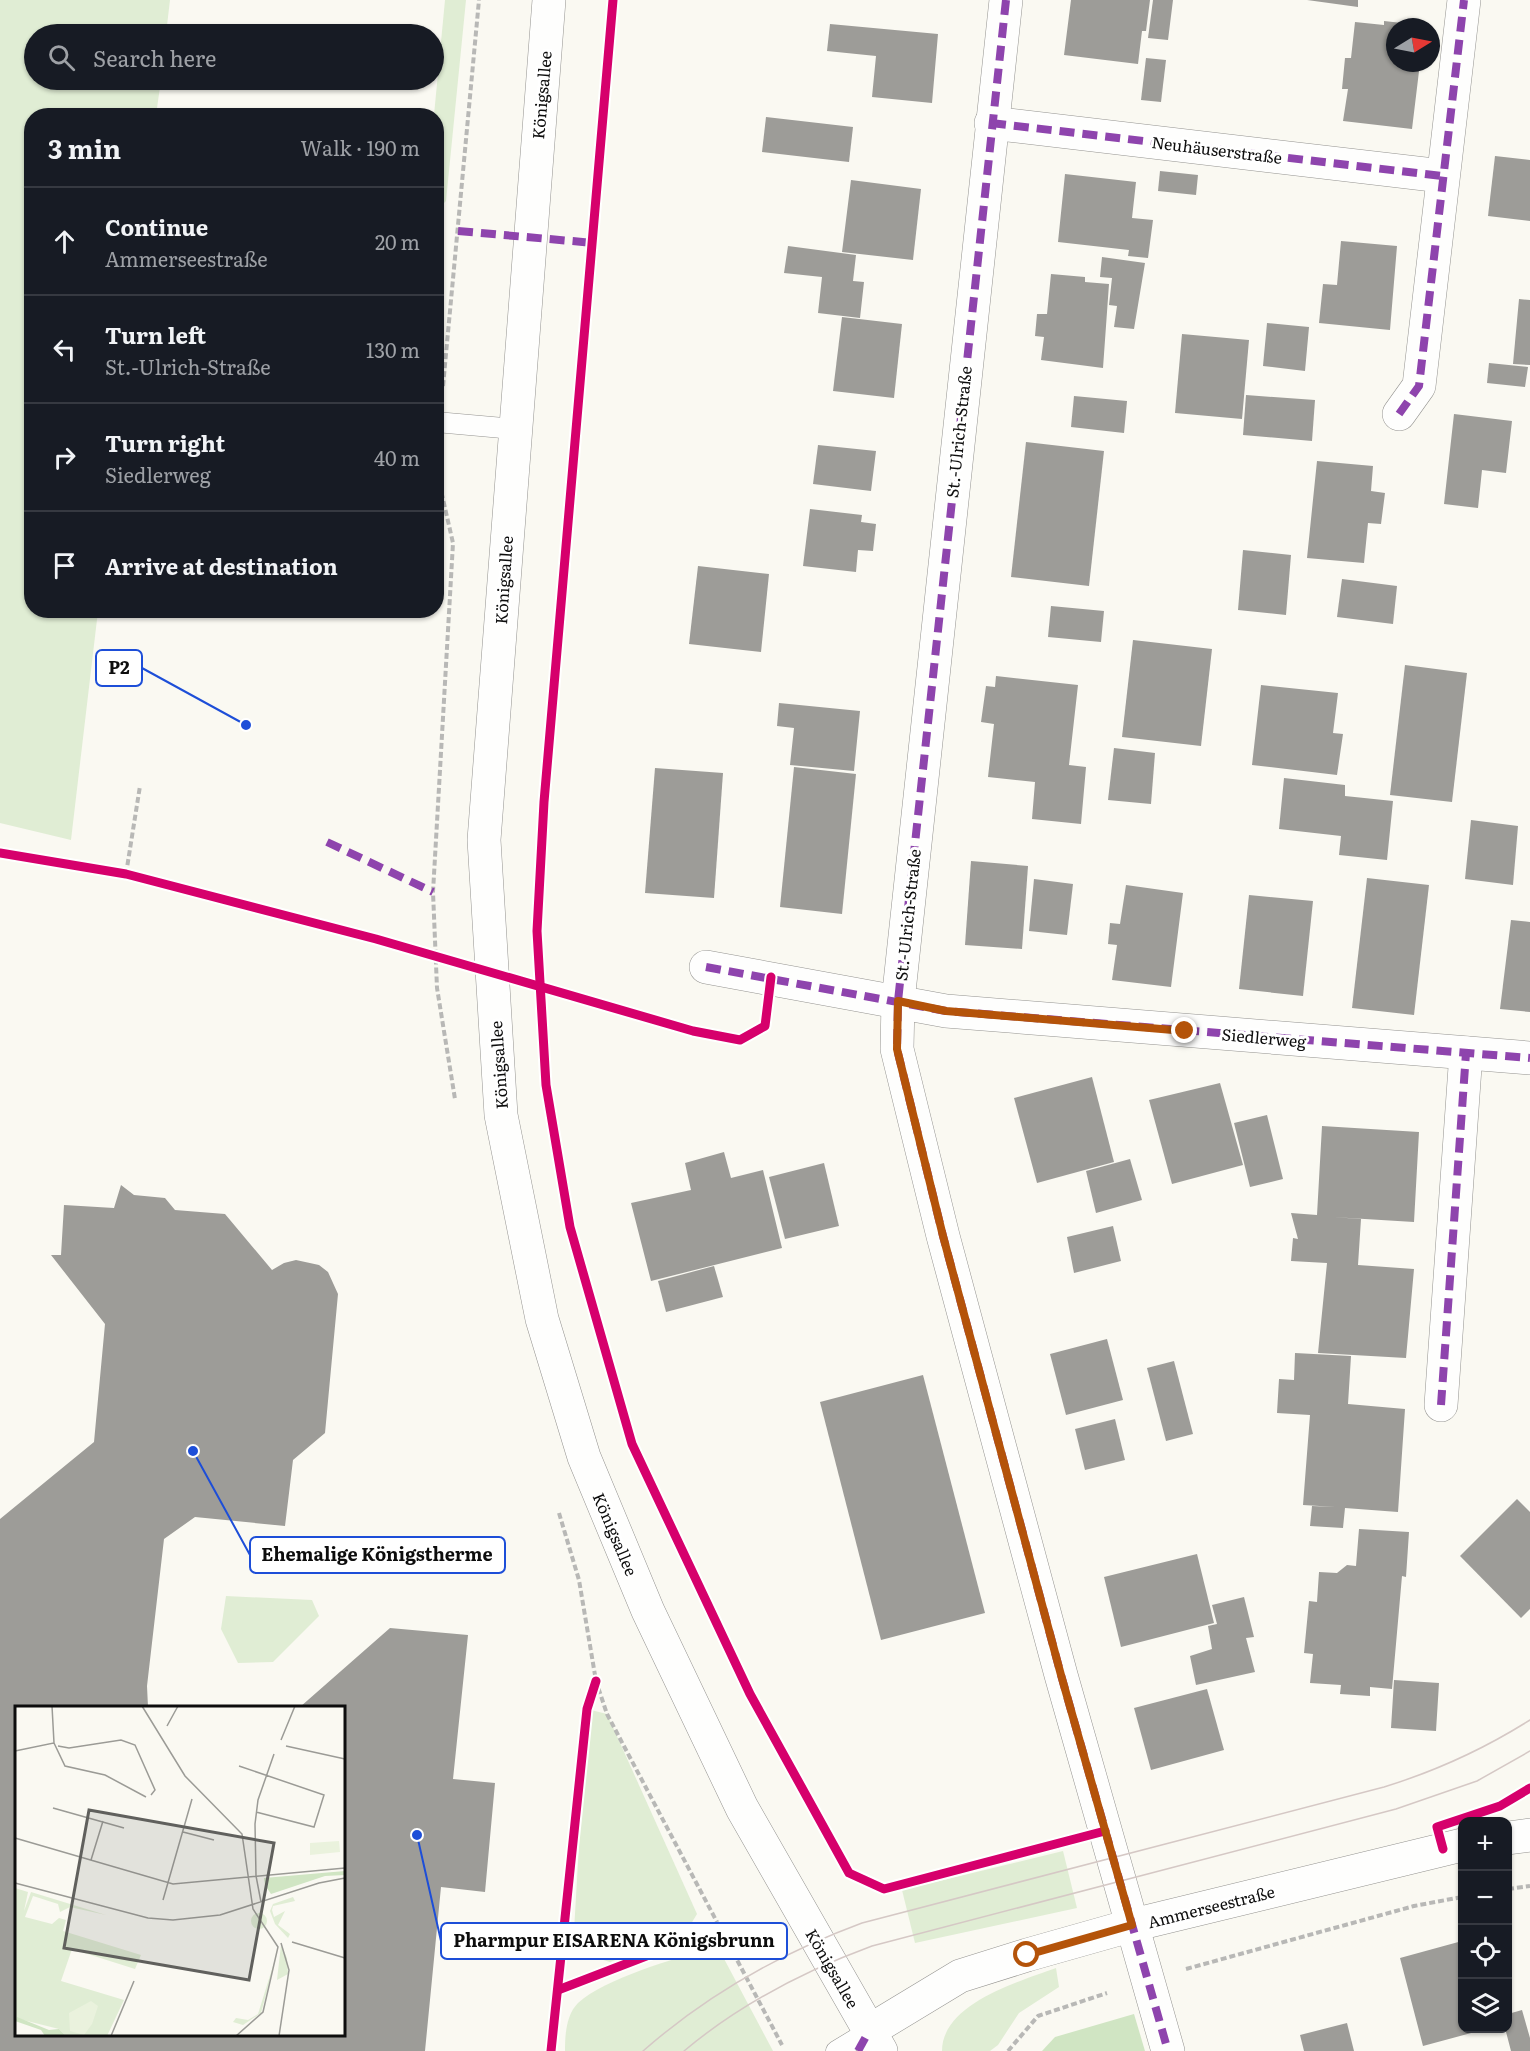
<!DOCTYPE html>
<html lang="en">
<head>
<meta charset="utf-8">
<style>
  :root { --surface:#171b24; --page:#242831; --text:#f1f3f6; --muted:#9ea1a6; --line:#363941 }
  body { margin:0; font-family:Literata,serif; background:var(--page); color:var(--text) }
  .controls { position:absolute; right:18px; bottom:18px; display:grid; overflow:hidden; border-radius:12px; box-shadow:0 2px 4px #0004 }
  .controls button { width:54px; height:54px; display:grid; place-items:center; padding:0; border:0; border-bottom:2px solid var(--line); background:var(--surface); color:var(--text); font:30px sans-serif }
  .compass { position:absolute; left:1386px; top:18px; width:54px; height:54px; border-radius:50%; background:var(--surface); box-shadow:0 2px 4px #0004; rotate:80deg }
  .stop { position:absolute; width:18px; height:18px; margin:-14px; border:4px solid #b45309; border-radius:50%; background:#fff }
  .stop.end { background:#b45309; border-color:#fff; box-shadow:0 2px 6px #0008 }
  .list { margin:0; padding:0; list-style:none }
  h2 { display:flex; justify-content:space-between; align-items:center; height:78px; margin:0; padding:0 24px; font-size:26px }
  h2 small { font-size:20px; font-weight:400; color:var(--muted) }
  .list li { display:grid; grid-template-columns:39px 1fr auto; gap:18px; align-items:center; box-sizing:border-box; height:108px; padding:0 24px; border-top:2px solid var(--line) }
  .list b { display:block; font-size:22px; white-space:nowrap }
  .list p { margin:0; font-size:20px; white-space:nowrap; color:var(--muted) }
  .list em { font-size:20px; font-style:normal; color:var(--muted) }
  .icon { flex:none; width:33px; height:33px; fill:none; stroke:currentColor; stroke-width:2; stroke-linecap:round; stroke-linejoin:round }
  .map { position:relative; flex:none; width:1530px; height:2051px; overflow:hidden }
  .search { position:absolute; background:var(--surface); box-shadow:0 2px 4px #0004; left:24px; top:24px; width:420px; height:66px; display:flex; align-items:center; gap:15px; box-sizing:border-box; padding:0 21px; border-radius:33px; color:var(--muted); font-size:22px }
  .panel { position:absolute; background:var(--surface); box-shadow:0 2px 4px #0004; left:24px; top:108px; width:420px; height:510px; border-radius:24px }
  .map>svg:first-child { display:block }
  .green { fill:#e0edd4 }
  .forest { fill:#d0e5c3 }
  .building { fill:#9d9c98 }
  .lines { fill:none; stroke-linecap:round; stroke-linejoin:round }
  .service-casing { stroke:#949390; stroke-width:21 }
  .minor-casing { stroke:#949390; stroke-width:34 }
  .tertiary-casing { stroke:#949390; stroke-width:34 }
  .path { stroke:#b8b8b6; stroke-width:4; stroke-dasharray:6 3; stroke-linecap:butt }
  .service { stroke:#fefefd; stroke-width:20 }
  .minor { stroke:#fefefd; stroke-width:33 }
  .tertiary { stroke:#fefefd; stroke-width:33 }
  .tram { stroke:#d5c8c5; stroke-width:1.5 }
  .quiet { stroke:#8e44ad; stroke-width:8; stroke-dasharray:15 8; stroke-linecap:butt }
  .cycleway-casing { stroke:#fff; stroke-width:13 }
  .cycleway { stroke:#d6006c; stroke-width:9 }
  .route { stroke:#b45309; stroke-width:8 }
  .labels { text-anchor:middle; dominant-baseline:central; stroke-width:6; stroke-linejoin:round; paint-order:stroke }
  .street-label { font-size:16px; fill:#0d0d0d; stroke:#fff }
  .inset-road { fill:none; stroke:#9b9b96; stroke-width:1.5 }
  .view { fill:#60605d; fill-opacity:0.15; stroke:#60605d; stroke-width:3 }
  .inset-edge { fill:none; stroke:#0d0d0d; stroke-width:3 }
  .leader { fill:none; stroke:#1d4ed8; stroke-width:2 }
  .callout-dot { fill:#1d4ed8; stroke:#fff; stroke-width:2 }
  .callout { fill:#fff; stroke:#1d4ed8; stroke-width:2 }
  .callout-label { font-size:18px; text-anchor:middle; font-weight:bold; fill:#0d0d0d }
</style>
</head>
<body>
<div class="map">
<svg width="1530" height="2051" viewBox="0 0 1530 2051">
  <rect width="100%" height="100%" fill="#faf9f2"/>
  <g class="green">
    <path d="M 0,0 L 170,0 L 166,34 L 34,34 L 34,80 L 161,80 L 156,115 L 32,116 L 32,610 L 98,611 L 71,840 L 0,823 Z"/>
    <path d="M 445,0 L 466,0 L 446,201 L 437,210 L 436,116 L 434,115 Z"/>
    <path d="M 437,248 L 443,251 L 437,350 Z"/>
    <path d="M 226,1596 L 312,1600 L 319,1616 L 273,1662 L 238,1663 L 221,1629 Z"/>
    <path d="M 587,1709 L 607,1714 L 697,1914 L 686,1932 L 610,1962 L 593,1957 L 581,1948 L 574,1931 Z"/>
    <path d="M 1063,1851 L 1077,1908 L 915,1943 L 902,1890 Z"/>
    <path d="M 712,1949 L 722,1955 L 773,2051 L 565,2051 C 565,2035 566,2015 578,2003 C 604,1979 677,1957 712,1949 Z"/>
    <path d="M 1056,1968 L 1059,1987 L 1019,2013 L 998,2045 L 990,2051 L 942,2051 C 942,2003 1021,1981 1056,1968 Z"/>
  </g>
  <path class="forest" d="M 1134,2014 L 1145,2051 L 1042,2051 L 1055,2037 Z"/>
  <g class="building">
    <path d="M 1071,0 L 1150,0 L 1146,31 L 1142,31 L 1138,64 L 1064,55 Z"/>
    <path d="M 1153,0 L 1173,0 L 1168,40 L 1148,38 Z"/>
    <path d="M 1307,0 L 1358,0 L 1358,7 Z"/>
    <path d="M 1384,21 L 1402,23 L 1402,27 L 1395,27 L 1395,63 L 1420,63 L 1412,129 L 1343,121 L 1348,89 L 1342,89 L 1345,58 L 1351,58 L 1355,22 L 1384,25 Z"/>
    <path d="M 830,24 L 938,34 L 932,103 L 872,97 L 876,56 L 827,51 Z"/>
    <path d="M 1146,58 L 1166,60 L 1161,102 L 1141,100 Z"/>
    <path d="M 766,117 L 853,127 L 849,162 L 762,152 Z"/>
    <path d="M 1495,156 L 1530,160 L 1530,221 L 1488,216 Z"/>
    <path d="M 1160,171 L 1198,175 L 1196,195 L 1158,191 Z"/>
    <path d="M 1065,174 L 1136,182 L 1132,218 L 1153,220 L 1148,258 L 1128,256 L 1129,250 L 1058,242 Z"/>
    <path d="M 851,180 L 921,189 L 913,260 L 842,252 Z"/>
    <path d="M 1341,241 L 1397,246 L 1390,330 L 1319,323 L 1323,284 L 1337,285 Z"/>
    <path d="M 788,246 L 856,255 L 853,281 L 864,282 L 860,318 L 818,313 L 822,277 L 784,273 Z"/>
    <path d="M 1102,257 L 1145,263 L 1134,329 L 1114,327 L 1117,306 L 1109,305 L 1112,278 L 1100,277 Z"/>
    <path d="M 1051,274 L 1085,277 L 1085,282 L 1109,284 L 1103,368 L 1041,360 L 1044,337 L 1035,336 L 1037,314 L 1047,314 Z"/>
    <path d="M 1519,299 L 1530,300 L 1530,365 L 1513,364 Z"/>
    <path d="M 842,317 L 902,324 L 894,398 L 833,391 Z"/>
    <path d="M 1267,323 L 1309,327 L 1305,371 L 1263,366 Z"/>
    <path d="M 1182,334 L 1249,340 L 1242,419 L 1175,413 Z"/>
    <path d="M 1489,363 L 1528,367 L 1525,387 L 1487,383 Z"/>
    <path d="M 1246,395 L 1315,400 L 1312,441 L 1243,435 Z"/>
    <path d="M 1074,396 L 1127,401 L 1124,433 L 1071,427 Z"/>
    <path d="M 1454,414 L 1512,421 L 1506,473 L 1482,470 L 1478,508 L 1444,504 Z"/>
    <path d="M 1026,442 L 1104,451 L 1089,586 L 1011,577 Z"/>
    <path d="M 818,445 L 876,451 L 871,491 L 813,484 Z"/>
    <path d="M 1317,461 L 1373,466 L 1371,491 L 1385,493 L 1381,524 L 1368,523 L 1364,563 L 1307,558 Z"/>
    <path d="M 810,509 L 862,515 L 861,522 L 876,524 L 873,551 L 858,550 L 856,572 L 803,566 Z"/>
    <path d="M 1243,550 L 1291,555 L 1286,615 L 1238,610 Z"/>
    <path d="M 698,566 L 769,574 L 761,652 L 689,644 Z"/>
    <path d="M 1342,579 L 1397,586 L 1393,624 L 1337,617 Z"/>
    <path d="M 1051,606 L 1104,611 L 1101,642 L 1048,637 Z"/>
    <path d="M 1133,640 L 1212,649 L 1201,746 L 1122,737 Z"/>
    <path d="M 1405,665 L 1467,673 L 1452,802 L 1390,795 Z"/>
    <path d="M 996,676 L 1078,685 L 1069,765 L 1086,767 L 1081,824 L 1032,819 L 1035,782 L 988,777 L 994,724 L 981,722 L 986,686 L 995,687 Z"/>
    <path d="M 1261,685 L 1338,693 L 1333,733 L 1343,734 L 1337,775 L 1252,765 Z"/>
    <path d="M 779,703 L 860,711 L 854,771 L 790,765 L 794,728 L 777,726 Z"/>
    <path d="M 1114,748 L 1155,753 L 1151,804 L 1108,800 Z"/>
    <path d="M 794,767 L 856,774 L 842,914 L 780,907 Z"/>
    <path d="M 655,768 L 723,773 L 714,898 L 645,893 Z"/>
    <path d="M 1284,778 L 1345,785 L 1345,796 L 1393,801 L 1387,860 L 1339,855 L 1341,836 L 1279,829 Z"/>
    <path d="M 1471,820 L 1518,826 L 1513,885 L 1465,879 Z"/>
    <path d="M 971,861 L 1028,866 L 1022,949 L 965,945 Z"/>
    <path d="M 1367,878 L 1429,885 L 1414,1015 L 1352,1008 Z"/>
    <path d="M 1034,879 L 1073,884 L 1067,935 L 1029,931 Z"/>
    <path d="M 1126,885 L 1183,893 L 1171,987 L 1112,980 L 1117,945 L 1108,944 L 1110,923 L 1120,924 Z"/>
    <path d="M 1249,895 L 1313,901 L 1303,996 L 1239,989 Z"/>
    <path d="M 1511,920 L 1530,922 L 1530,1012 L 1500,1009 Z"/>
    <path d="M 1092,1077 L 1114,1162 L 1037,1183 L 1014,1098 Z"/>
    <path d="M 1220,1083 L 1243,1165 L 1172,1184 L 1149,1100 Z"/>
    <path d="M 1267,1115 L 1283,1179 L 1250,1187 L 1234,1123 Z"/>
    <path d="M 1322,1126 L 1419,1132 L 1414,1222 L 1332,1217 L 1361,1219 L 1358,1265 L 1414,1269 L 1406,1358 L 1318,1353 L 1327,1263 L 1291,1261 L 1293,1238 L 1298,1239 L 1291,1213 L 1317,1215 Z"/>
    <path d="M 724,1152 L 731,1178 L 763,1170 L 782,1248 L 651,1281 L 631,1203 L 691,1190 L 685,1163 Z"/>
    <path d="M 1130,1159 L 1142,1200 L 1096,1213 L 1086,1171 Z"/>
    <path d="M 824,1163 L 839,1226 L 785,1239 L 769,1177 Z"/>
    <path d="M 121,1185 L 134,1195 L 165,1198 L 175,1210 L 225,1214 L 272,1270 L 284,1263 L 296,1260 L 319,1265 L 328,1272 L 338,1294 L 325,1433 L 293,1460 L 285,1526 L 195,1517 L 164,1539 L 147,1686 L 148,1707 L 16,1707 L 16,2034 L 344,2034 L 344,1707 L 300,1707 L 390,1628 L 468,1635 L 453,1779 L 495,1783 L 485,1892 L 441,1887 L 425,2051 L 0,2051 L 0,1519 L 94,1442 L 105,1324 L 51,1255 L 61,1255 L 64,1205 L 114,1208 Z"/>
    <path d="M 1113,1226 L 1121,1261 L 1074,1273 L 1067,1237 Z"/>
    <path d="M 714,1266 L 723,1297 L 666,1312 L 658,1281 Z"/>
    <path d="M 1107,1339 L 1123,1400 L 1066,1415 L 1050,1354 Z"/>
    <path d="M 1295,1353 L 1351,1356 L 1348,1404 L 1405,1409 L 1398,1512 L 1345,1508 L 1343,1528 L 1310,1526 L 1312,1506 L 1336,1507 L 1303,1505 L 1311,1402 L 1310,1415 L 1277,1413 L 1279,1379 L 1294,1380 Z"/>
    <path d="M 1174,1361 L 1193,1434 L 1166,1441 L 1147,1368 Z"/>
    <path d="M 923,1375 L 985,1613 L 881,1640 L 820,1402 Z"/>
    <path d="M 1115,1419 L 1125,1460 L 1085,1470 L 1075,1429 Z"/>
    <path d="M 1517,1499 L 1530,1512 L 1530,1609 L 1521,1618 L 1460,1556 Z"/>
    <path d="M 1359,1529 L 1409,1532 L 1406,1577 L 1402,1576 L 1392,1689 L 1370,1687 L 1370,1696 L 1340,1694 L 1341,1685 L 1310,1683 L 1313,1654 L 1304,1653 L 1309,1601 L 1317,1602 L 1319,1572 L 1337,1573 L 1347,1565 L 1356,1566 Z"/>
    <path d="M 1197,1554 L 1214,1623 L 1121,1647 L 1104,1577 Z"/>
    <path d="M 1244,1597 L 1254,1637 L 1246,1638 L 1255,1672 L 1196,1685 L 1190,1656 L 1212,1649 L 1208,1626 L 1217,1624 L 1212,1605 Z"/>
    <path d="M 1394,1680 L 1439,1683 L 1436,1731 L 1391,1728 Z"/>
    <path d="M 1207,1689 L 1224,1750 L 1151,1770 L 1134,1708 Z"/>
    <path d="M 1462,1941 L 1462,2028 L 1486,2029 L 1423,2046 L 1400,1958 Z"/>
    <path d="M 1522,2010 L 1530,2038 L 1530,2051 L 1511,2051 L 1505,2028 L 1508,2028 L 1508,2014 Z"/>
    <path d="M 1347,2023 L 1354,2051 L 1304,2051 L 1300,2035 Z"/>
  </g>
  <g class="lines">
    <defs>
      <g id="service">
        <path d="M 436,422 L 514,429"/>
        <path d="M 836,2051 L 869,2031"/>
      </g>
      <g id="minor">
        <path d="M 1006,0 L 898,1001 L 897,1049 L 943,1236 L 1061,1675 L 1168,2051"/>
        <path d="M 991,123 L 1442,176"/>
        <path d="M 1399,414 L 1419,386 L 1464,0"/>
        <path d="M 706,967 L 946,1011 L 1530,1058"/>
        <path d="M 1441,1405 L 1466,1053"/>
        <path d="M 1508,1838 L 1530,1835"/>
        <path d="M 869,2031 L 960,1976 L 1027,1955 L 1133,1925 L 1462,1845"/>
      </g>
      <path id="tertiary" d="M 549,0 L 484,840 L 501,1115 L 542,1319 L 584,1457 L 648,1611 L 742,1808 L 881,2051"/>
    </defs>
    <use href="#service" class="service-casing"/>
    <use href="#minor" class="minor-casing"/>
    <use href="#tertiary" class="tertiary-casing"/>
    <g class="path">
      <path d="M 443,386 L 479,0"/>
      <path d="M 438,457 L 437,473 L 453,543 L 433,892 L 437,988 L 455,1099"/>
      <path d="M 126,874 L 140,786"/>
      <path d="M 559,1513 L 579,1580 L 596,1681 L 607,1714 L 782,2045"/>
      <path d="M 1508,1889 L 1530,1886"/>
      <path d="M 1186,1969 L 1414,1906 L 1462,1897"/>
      <path d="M 1008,2051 L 1038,2016 L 1107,1993"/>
    </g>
    <use href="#service" class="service"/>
    <use href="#minor" class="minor"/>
    <use href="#tertiary" class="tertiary"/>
    <g class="tram">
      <path d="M 643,2051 C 708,1994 781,1953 862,1923 L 1384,1787 C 1436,1771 1484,1749 1530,1720"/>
      <path d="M 684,2051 C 740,2004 804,1971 872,1946 L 1396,1809 L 1477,1781 L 1530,1751"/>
    </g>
    <g class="quiet">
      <path d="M 1006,0 L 898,1001 L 897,1049 L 943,1236 L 1061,1675 L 1168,2051"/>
      <path d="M 991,123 L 1442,176"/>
      <path d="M 458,231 L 594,243"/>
      <path d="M 1399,414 L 1419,386 L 1464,0"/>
      <path d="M 327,842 L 433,892"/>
      <path d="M 706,967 L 946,1011 L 1530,1058"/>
      <path d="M 1441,1405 L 1466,1053"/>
      <path d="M 858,2051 L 869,2031"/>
    </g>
    <defs>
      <g id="cycleway">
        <path d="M 613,0 L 544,802 L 537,931 L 546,1085 L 570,1227 L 632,1444 L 750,1694 L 849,1873 L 884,1889 L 1105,1831"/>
        <path d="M 0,853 L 126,874 L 376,939 L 693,1031 L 740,1040 L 765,1026 L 771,977"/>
        <path d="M 1443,1849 L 1437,1827 L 1500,1806 L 1530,1788"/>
        <path d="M 558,1990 L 719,1928"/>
        <path d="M 551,2051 L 587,1709 L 596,1681"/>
      </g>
    </defs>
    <use href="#cycleway" class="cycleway-casing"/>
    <use href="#cycleway" class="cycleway"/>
  </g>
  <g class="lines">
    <path class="route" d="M 1027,1955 L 1132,1925 L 1061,1675 L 943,1236 L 897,1049 L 898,1001 L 946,1011 L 1185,1031"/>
  </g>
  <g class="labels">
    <g class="street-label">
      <text transform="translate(541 95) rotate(-85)">Königsallee</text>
      <text transform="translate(1217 149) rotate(7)">Neuhäuserstraße</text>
      <text transform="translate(958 432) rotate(-84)">St.-Ulrich-Straße</text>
      <text transform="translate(503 580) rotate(-86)">Königsallee</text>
      <text transform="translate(907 915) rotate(-84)">St.-Ulrich-Straße</text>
      <text transform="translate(1264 1037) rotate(5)">Siedlerweg</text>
      <text transform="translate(498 1065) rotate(-94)">Königsallee</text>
      <text transform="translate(616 1534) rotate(67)">Königsallee</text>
      <text transform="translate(1211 1906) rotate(-14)">Ammerseestraße</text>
      <text transform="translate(833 1968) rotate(60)">Königsallee</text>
    </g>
  </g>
  <g transform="translate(15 1706)">
    <rect width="330" height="330" fill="#faf9f2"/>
    <path d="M 0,182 L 13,186 L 9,205 L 16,186 L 91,209 L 55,201 L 45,206 L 43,198 L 18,190 L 10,211 L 37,218 L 44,212 L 51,214 L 48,225 L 126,249 L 120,263 L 57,243 L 46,275 L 109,294 L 92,330 L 51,330 L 44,323 L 0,312 ZM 278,191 L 280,195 L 258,200 L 257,204 L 259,211 L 270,205 L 263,219 L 275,228 L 273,232 L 260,218 L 255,205 L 258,198 ZM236 215a8 8 0 1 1 16 0a8 8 0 1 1-16 0ZM 266,239 L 272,252 L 273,268 L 262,274 ZM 263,244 L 246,307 L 228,319 L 218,316 L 221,312 L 233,314 L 243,308 Z" fill="#e0edd4"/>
    <path d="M 330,165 L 330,169 L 310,170 L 256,188 L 250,179 L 249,172 ZM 2,311 L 34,324 L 44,323 L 51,330 L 30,330 L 26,324 L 0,315 Z" fill="#d0e5c3"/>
    <path d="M 324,135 L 325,146 L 295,149 L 295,137 ZM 76,295 L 83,300 L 77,318 L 69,329 L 55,325 L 54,307 Z" fill="#eaf2dd"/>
    <path class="inset-road" d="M 127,0 L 170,70 L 227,128 L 238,203 L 263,241 L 248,306 L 221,330M 152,20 L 163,0M 266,34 L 280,0M 39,37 L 50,60 L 90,69 L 131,91M 43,40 L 54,42 L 106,34 L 120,39 L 140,84 L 136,89M 271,40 L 330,53M 0,45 L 39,37 L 37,0M 224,60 L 309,89 L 299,121 L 241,106M 38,102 L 109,122M 168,126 L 199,134M 0,132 L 158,178 L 330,162M 76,154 L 88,115M 0,177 L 133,212 L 158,214 L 205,209 L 304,177 L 330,172M 148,194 L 177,93M 246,196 L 241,170 L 240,118 L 243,94 L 259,48M 277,236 L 330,252M 96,330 L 119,275M 264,330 L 274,264 L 266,237"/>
    <path class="view" d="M 74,104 L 259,137 L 234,274 L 49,242 Z"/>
    <rect width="330" height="330" class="inset-edge"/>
  </g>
  <path class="leader" d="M246 725L142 668M193 1451L250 1555M417 1835L441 1941"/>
  <g class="callout-dot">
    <circle cx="246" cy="725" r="6"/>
    <circle cx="193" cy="1451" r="6"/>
    <circle cx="417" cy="1835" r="6"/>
  </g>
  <g class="callout">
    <rect x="96" y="650" width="46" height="36" rx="6"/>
    <rect x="250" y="1537" width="255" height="36" rx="6"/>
    <rect x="441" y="1923" width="346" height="36" rx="6"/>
  </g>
  <g class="callout-label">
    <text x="119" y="674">P2</text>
    <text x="377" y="1561">Ehemalige Königstherme</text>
    <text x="614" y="1947">Pharmpur EISARENA Königsbrunn</text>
  </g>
</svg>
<div class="controls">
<button>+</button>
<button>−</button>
<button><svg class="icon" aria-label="locate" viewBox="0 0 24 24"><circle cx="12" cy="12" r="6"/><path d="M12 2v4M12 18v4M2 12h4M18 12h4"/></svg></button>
<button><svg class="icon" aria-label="layers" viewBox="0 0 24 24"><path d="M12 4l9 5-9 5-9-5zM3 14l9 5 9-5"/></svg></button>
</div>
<svg class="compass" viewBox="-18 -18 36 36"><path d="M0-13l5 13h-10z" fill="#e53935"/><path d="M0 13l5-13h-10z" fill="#9ea1a6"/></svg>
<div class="stop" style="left:1027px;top:1955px"></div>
<div class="stop end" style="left:1185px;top:1031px"></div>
<div class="search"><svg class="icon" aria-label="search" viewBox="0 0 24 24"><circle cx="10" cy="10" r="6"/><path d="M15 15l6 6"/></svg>Search here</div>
<section class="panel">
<h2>3 min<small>Walk · 190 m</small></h2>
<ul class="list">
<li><svg class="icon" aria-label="ahead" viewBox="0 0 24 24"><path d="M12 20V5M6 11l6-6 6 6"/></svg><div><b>Continue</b><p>Ammerseestraße</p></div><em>20 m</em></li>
<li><svg class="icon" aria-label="left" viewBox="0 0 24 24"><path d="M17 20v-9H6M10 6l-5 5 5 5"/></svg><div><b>Turn left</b><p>St.-Ulrich-Straße</p></div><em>130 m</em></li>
<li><svg class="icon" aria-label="right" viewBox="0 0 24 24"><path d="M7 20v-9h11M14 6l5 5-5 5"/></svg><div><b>Turn right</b><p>Siedlerweg</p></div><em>40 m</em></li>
<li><svg class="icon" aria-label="arrive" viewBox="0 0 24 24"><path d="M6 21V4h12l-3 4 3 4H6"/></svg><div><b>Arrive at destination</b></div></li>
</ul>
</section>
</div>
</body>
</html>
